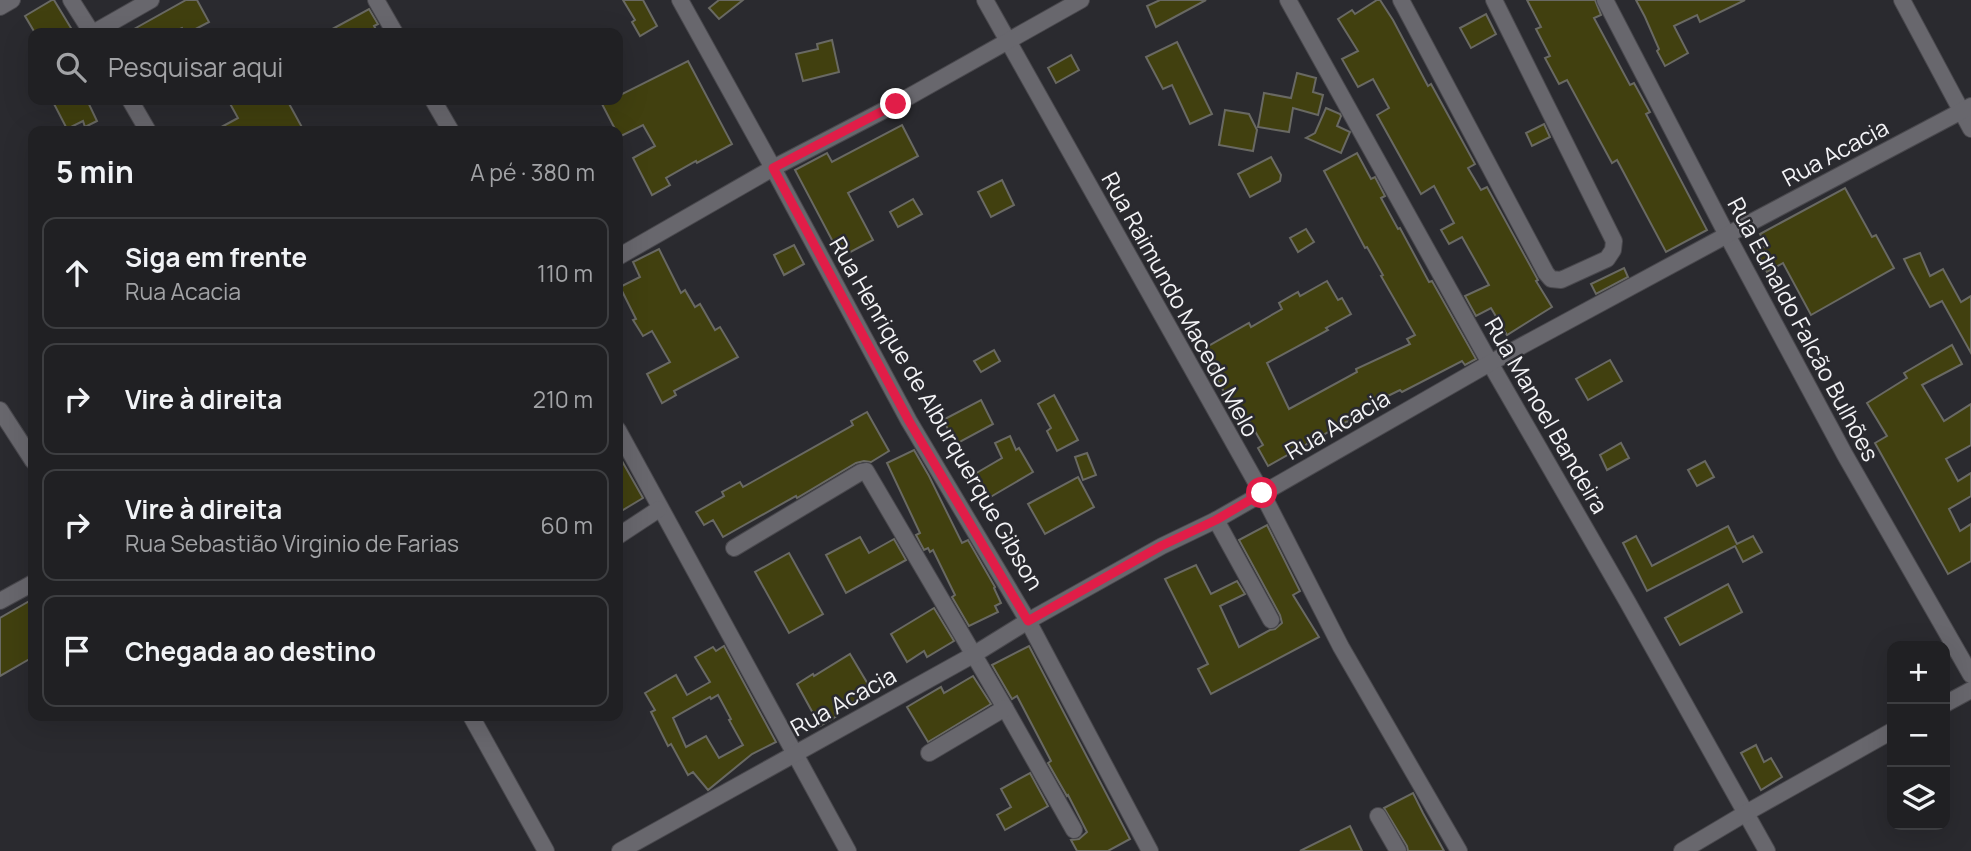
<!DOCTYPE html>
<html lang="pt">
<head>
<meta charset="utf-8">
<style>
  :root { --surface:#202023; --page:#2d2d30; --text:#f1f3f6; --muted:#a2a3a6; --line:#3d3e41 }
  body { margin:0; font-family:Manrope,sans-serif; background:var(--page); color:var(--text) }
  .controls { position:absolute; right:21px; bottom:21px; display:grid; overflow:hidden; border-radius:14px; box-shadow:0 7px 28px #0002 }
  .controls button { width:63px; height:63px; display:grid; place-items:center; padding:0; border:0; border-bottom:2px solid var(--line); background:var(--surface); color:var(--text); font:35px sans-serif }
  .stop { position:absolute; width:21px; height:21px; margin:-16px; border:5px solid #e11d48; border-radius:50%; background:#fff }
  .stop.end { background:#e11d48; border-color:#fff; box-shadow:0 2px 7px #0008 }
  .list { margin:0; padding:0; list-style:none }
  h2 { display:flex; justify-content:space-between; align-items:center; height:91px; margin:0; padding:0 28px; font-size:30px }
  h2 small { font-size:23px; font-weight:400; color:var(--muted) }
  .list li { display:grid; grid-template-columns:46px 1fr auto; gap:21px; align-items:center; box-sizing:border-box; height:112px; margin:0 14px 14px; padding:0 14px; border:2px solid var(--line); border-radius:14px }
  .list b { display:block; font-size:26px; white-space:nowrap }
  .list p { margin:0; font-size:23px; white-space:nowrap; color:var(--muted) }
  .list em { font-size:23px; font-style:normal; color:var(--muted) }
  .icon { flex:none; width:38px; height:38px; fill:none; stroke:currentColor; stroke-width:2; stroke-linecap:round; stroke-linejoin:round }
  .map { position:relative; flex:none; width:1971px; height:851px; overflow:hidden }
  .search { position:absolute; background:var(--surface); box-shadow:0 7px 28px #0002; left:28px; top:28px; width:595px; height:77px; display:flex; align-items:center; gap:18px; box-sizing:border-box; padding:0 24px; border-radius:14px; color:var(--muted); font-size:26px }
  .panel { position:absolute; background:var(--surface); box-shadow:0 7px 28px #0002; left:28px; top:126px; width:595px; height:595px; border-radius:14px }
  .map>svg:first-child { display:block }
  .building { fill:#41400f; stroke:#696963; stroke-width:2; fill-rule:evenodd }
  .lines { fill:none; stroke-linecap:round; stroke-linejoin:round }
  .minor-casing { stroke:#49484d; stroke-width:18 }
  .minor { stroke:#68676d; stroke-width:16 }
  .route { stroke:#e11d48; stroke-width:9 }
  .labels { text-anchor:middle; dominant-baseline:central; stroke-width:5; stroke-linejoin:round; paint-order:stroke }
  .street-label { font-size:23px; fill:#f3f3f6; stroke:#2a2a2f }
</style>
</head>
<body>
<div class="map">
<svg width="1971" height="851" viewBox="0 0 1971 851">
  <rect width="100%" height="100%" fill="#2a2a2f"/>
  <g class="building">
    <path d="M 52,0 L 54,0 L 74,33 L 35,33 L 25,16 Z"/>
    <path d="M 186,0 L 197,0 L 209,22 L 188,33 L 185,33 L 182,28 L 171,33 L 127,33 Z"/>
    <path d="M 623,0 L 643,0 L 657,26 L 640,36 L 632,22 L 635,20 Z"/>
    <path d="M 719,0 L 743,0 L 719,19 L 709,8 Z"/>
    <path d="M 1160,0 L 1206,0 L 1156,27 L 1147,6 Z"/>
    <path d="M 1377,0 L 1380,0 L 1393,20 L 1428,86 L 1431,84 L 1475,164 L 1468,168 L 1481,190 L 1487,187 L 1538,280 L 1536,281 L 1552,307 L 1507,335 L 1491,308 L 1476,316 L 1465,296 L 1489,285 L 1462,237 L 1449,244 L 1441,230 L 1454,223 L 1434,186 L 1421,194 L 1377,115 L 1389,108 L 1373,79 L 1358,87 L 1342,59 L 1358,51 L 1338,19 L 1352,10 L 1355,14 Z"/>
    <path d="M 1527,0 L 1595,0 L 1601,15 L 1594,18 L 1630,85 L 1634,83 L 1650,112 L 1646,114 L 1707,230 L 1666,252 L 1617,160 L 1612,163 L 1567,80 L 1559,84 L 1545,58 L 1550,56 L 1536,29 L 1541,27 Z"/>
    <path d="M 1636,0 L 1745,0 L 1700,22 L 1697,15 L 1674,26 L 1688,53 L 1665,66 L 1657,51 L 1659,49 L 1645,17 Z"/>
    <path d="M 369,9 L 378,24 L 374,26 L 378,33 L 325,33 Z"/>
    <path d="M 1486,14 L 1496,34 L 1471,48 L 1460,28 Z"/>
    <path d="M 832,40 L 839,72 L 803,81 L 796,54 L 818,49 L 817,44 Z"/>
    <path d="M 1177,42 L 1212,114 L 1190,124 L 1172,85 L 1163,89 L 1146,57 Z"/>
    <path d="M 1071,55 L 1079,70 L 1056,83 L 1048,68 Z"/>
    <path d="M 688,61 L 732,144 L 697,163 L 696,161 L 666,178 L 670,185 L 652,195 L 633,158 L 655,146 L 643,125 L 619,137 L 618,131 L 616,131 L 602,104 L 610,100 L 618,100 L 618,96 Z"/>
    <path d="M 1297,73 L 1316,78 L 1313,92 L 1323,95 L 1318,115 L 1293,108 L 1289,132 L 1258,127 L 1264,93 L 1291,98 Z"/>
    <path d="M 52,100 L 87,100 L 97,121 L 85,127 L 83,121 L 67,129 Z"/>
    <path d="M 228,100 L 287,100 L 304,131 L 214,131 L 238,118 Z"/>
    <path d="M 1326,108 L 1340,114 L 1341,116 L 1337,126 L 1350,132 L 1341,153 L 1306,138 L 1315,133 Z"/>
    <path d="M 1225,110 L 1249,114 L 1257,130 L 1253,151 L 1219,145 Z"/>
    <path d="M 1544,124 L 1550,137 L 1532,146 L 1526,133 Z"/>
    <path d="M 902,125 L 918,156 L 848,193 L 873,240 L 841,257 L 795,170 L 827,153 L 832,162 Z"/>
    <path d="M 1357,153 L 1371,179 L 1375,177 L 1385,196 L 1381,198 L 1398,229 L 1400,228 L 1429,282 L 1432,281 L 1476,359 L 1465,365 L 1462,361 L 1402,392 L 1400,390 L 1359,410 L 1363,416 L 1349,423 L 1348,421 L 1268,466 L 1258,448 L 1263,445 L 1245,414 L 1237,418 L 1222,388 L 1212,371 L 1216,368 L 1205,348 L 1249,323 L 1251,327 L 1282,309 L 1279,303 L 1298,292 L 1300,296 L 1327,281 L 1338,300 L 1342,298 L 1351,314 L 1326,328 L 1328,330 L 1267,363 L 1289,409 L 1357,372 L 1356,369 L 1410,344 L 1407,339 L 1415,335 L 1381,276 L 1383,275 L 1367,247 L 1365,248 L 1324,171 Z"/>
    <path d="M 1271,157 L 1281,175 L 1280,181 L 1250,197 L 1238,174 Z"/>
    <path d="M 1002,180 L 1014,205 L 991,217 L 978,192 Z"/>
    <path d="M 1845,188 L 1872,237 L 1876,235 L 1894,268 L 1811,315 L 1783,263 L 1767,272 L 1756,251 L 1766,246 L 1760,234 Z"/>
    <path d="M 913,199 L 922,214 L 898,227 L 890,212 Z"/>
    <path d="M 1306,229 L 1314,242 L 1298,252 L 1290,238 Z"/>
    <path d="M 794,245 L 804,264 L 784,275 L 774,255 Z"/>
    <path d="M 659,249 L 681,293 L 685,290 L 695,307 L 700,304 L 715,330 L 720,327 L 738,357 L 674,391 L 676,395 L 662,403 L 647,374 L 670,362 L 652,331 L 643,336 L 633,320 L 636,319 L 620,287 L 640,277 L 633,262 Z"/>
    <path d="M 1920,253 L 1930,276 L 1943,269 L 1961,302 L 1971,296 L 1971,353 L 1942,301 L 1930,307 L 1911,273 L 1904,259 Z"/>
    <path d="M 1624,268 L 1628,277 L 1596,294 L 1591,284 Z"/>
    <path d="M 1952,345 L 1962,364 L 1922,385 L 1944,421 L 1971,404 L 1971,445 L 1946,459 L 1958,481 L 1971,473 L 1971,496 L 1949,509 L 1960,531 L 1971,524 L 1971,561 L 1948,574 L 1875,443 L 1887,436 L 1867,403 L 1907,378 L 1904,373 Z"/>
    <path d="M 994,350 L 1000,361 L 981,372 L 974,361 Z"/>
    <path d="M 1610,360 L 1622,381 L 1588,400 L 1576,379 Z"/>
    <path d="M 1054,395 L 1078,440 L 1057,451 L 1047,431 L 1051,428 L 1038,404 Z"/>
    <path d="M 981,400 L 993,424 L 956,444 L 943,420 Z"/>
    <path d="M 867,412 L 889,451 L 871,462 L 864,461 L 856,463 L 797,498 L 796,496 L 723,537 L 713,520 L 704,525 L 696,512 L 724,496 L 722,492 L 740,482 L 743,487 L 761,477 L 853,425 L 851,421 Z"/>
    <path d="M 1010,436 L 1016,450 L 1019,448 L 1033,472 L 987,499 L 973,475 L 1002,458 L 995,443 Z"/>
    <path d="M 1621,443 L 1629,458 L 1607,470 L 1600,455 Z"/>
    <path d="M 914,450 L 929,476 L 962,543 L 968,540 L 995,587 L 994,588 L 1001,603 L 995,606 L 998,612 L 969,626 L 952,597 L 955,595 L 933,550 L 930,552 L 928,548 L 924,550 L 916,535 L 920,533 L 887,463 Z"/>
    <path d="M 1087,453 L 1096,475 L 1083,480 L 1075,457 Z"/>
    <path d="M 618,454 L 643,498 L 618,513 Z"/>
    <path d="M 1705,461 L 1714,477 L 1697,486 L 1688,470 Z"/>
    <path d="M 1078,477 L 1094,507 L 1045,534 L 1028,504 Z"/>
    <path d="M 1267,525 L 1300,591 L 1293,595 L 1319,637 L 1211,694 L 1198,669 L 1208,664 L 1165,579 L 1196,565 L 1211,594 L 1237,581 L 1245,594 L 1220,606 L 1239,647 L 1270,630 L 1275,629 L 1282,623 L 1280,615 L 1239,540 Z"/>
    <path d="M 1728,526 L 1737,544 L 1753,536 L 1762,552 L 1743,562 L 1735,546 L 1647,591 L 1623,543 L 1636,536 L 1652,566 Z"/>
    <path d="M 860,537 L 869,553 L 894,539 L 906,560 L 846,593 L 826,555 Z"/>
    <path d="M 789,553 L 823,614 L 789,633 L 755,572 Z"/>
    <path d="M 1728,584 L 1742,612 L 1680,645 L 1665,618 Z"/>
    <path d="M 33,599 L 33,657 L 0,676 L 0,618 Z"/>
    <path d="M 934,608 L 954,641 L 927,657 L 924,651 L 907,662 L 891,634 Z"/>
    <path d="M 724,646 L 776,742 L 752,754 L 708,790 L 693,772 L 688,775 L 671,744 L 668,746 L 651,712 L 655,710 L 645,693 L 676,675 L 687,695 L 710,682 L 695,657 L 713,647 L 716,651 ZM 718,695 L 731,719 L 729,720 L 743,745 L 719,758 L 706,736 L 686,747 L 673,718 L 710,697 L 711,699 Z"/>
    <path d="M 1029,646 L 1130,839 L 1108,851 L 1077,851 L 1071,840 L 1079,839 L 1087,832 L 1068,795 L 1067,796 L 1048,763 L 1051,761 L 1017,696 L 1012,699 L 992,665 Z"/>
    <path d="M 850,654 L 872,691 L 835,713 L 837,716 L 820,726 L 797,684 L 813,674 L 814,676 Z"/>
    <path d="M 973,676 L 991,704 L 928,742 L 907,707 L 941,687 L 944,693 Z"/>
    <path d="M 1756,745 L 1764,762 L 1771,758 L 1782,777 L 1761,790 L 1741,753 Z"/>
    <path d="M 1030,773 L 1048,806 L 1005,830 L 997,815 L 1011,807 L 1001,789 Z"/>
    <path d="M 1413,793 L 1423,813 L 1444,851 L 1408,851 L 1407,846 L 1384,808 Z"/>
    <path d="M 1350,826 L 1362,851 L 1300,851 Z"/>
  </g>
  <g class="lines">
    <defs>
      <g id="minor">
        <path d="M 71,0 L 92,33"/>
        <path d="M 376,0 L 395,33"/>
        <path d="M 680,0 L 773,168 L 909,421 L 1028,621 L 1150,851"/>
        <path d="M 985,0 L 1262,493 L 1341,647 L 1459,851"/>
        <path d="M 1288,0 L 1490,363 L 1627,601 L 1767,851"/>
        <path d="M 1401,0 L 1546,273 L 1551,279 L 1561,280 L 1607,259 L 1613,250 L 1614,241 L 1494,0"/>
        <path d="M 1605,0 L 1727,235 L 1845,455 L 1971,675"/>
        <path d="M 1902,0 L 1971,129"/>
        <path d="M 0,7 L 12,0"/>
        <path d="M 93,33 L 151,0"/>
        <path d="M 130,100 L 148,131"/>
        <path d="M 433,100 L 451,131"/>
        <path d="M 618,257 L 773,168 L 896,104 L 1081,0"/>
        <path d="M 0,410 L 33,461"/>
        <path d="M 618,430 L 848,851"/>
        <path d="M 1216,520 L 1271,620"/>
        <path d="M 618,536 L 659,509"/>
        <path d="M 734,548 L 861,472 L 866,471 L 1005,708 L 1074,830"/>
        <path d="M 0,601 L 33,583"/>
        <path d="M 1945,704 L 1971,690"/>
        <path d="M 471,716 L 546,851"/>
        <path d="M 929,753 L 1005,708"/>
        <path d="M 1378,816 L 1398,851"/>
        <path d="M 620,851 L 973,655 L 1028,621 L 1162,546 L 1216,520 L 1490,363 L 1727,235 L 1971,106"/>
        <path d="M 1682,851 L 1746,813 L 1892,731"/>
      </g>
    </defs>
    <use href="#minor" class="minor-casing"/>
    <use href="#minor" class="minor"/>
  </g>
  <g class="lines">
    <path class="route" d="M 896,104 L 773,168 L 909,421 L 1028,621 L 1161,546 L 1216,520 L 1262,493"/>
  </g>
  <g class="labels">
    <g class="street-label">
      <text transform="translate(1835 152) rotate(-28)">Rua Acacia</text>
      <text transform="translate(1181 304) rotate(61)">Rua Raimundo Macedo Melo</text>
      <text transform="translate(1804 329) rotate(62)">Rua Ednaldo Falcão Bulhões</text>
      <text transform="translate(937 413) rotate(60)">Rua Henrique de Alburquerque Gibson</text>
      <text transform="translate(1547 415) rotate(60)">Rua Manoel Bandeira</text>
      <text transform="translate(1337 424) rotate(-30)">Rua Acacia</text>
      <text transform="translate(843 701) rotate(-29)">Rua Acacia</text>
    </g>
  </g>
</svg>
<div class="controls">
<button>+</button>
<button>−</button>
<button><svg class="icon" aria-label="layers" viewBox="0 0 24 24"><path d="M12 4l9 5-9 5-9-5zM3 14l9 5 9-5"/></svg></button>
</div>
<div class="stop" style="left:1262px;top:493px"></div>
<div class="stop end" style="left:896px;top:104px"></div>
<div class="search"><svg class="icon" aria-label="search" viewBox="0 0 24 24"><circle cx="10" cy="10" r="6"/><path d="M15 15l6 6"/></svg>Pesquisar aqui</div>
<section class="panel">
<h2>5 min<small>A pé · 380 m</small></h2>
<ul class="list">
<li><svg class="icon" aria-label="ahead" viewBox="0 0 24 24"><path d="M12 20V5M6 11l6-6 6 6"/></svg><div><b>Siga em frente</b><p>Rua Acacia</p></div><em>110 m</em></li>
<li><svg class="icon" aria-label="right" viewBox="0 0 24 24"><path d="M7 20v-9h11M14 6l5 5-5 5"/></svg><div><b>Vire à direita</b></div><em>210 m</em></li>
<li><svg class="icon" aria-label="right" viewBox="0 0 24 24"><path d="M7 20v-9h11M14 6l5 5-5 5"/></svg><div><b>Vire à direita</b><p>Rua Sebastião Virginio de Farias</p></div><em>60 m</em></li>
<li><svg class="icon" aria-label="arrive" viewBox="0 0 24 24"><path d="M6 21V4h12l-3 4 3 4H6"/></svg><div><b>Chegada ao destino</b></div></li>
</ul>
</section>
</div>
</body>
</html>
